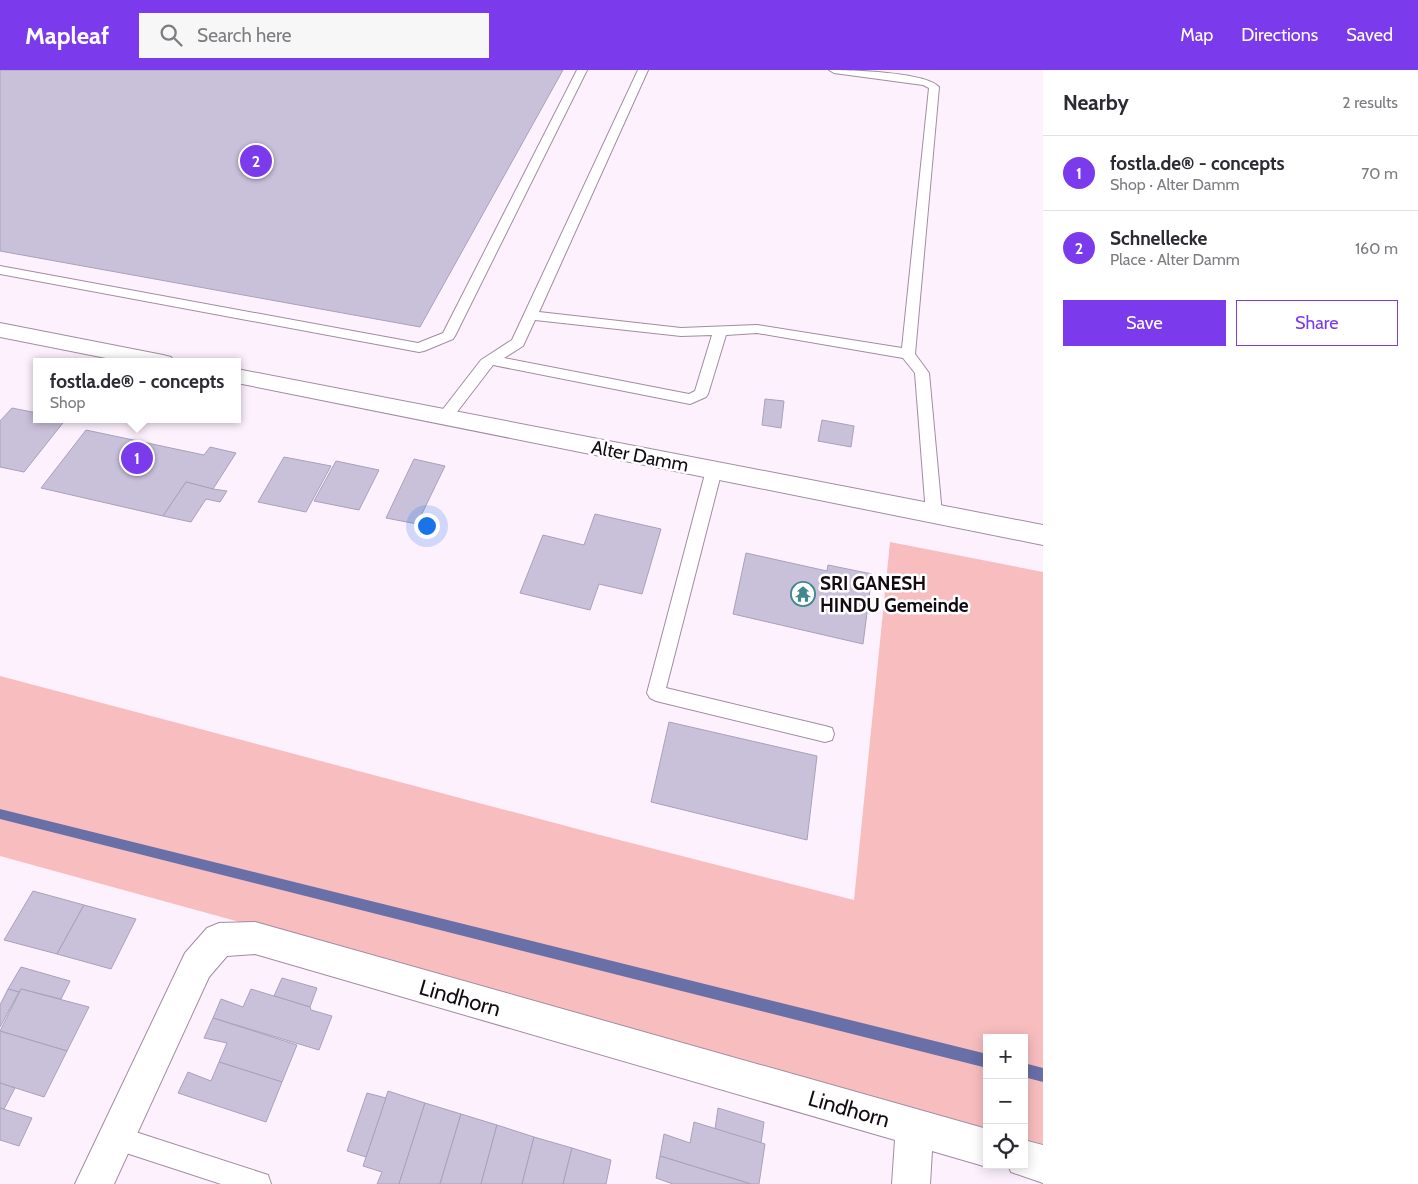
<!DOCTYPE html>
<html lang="en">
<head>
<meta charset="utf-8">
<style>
  :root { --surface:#fff; --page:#f7f7f7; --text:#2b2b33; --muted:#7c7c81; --line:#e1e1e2; --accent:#7c3aed }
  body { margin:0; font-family:Cabin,sans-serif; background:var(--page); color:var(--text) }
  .controls { position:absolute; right:15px; bottom:15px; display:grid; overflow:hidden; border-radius:0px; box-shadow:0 2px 12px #0003 }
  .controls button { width:45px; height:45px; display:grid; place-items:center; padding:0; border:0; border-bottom:1px solid var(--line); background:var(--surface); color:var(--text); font:25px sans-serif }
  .you { position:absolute; left:426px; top:455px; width:18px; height:18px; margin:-12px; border:4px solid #fff; border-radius:50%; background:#1a73e8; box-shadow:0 0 0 8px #1a73e833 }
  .badge { display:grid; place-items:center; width:32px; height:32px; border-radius:50%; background:var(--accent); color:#fff; font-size:16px; font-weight:700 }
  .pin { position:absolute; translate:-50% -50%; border:2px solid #fff; box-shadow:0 1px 5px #0006 }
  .popup { position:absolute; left:33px; top:288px; width:208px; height:65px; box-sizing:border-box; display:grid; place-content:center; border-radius:0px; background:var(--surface); filter:drop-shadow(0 1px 4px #0005); font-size:16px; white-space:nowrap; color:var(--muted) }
  .popup b { font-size:19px; color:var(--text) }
  .popup::after { content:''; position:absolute; left:50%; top:100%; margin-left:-10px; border:10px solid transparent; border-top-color:var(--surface) }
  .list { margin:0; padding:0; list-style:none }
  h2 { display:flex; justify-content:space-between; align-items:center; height:65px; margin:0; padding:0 20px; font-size:21px }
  h2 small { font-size:16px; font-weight:400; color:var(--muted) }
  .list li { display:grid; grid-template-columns:32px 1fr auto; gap:15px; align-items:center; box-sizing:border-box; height:75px; padding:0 20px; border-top:1px solid var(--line) }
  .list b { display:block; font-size:19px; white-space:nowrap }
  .list p { margin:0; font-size:16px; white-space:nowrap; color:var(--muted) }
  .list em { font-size:16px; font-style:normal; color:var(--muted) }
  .actions { display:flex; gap:10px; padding:15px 20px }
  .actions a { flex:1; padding:11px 0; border:1px solid var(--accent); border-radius:0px; text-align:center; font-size:18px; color:var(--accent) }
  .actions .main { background:var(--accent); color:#fff }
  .icon { flex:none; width:28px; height:28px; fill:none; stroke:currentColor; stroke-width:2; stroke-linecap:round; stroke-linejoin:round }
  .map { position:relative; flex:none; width:1043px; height:1114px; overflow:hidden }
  header { display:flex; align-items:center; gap:30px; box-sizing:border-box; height:70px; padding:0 25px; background:var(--accent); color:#fff }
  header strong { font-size:24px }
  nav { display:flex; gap:28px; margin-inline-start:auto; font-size:18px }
  .search { width:350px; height:45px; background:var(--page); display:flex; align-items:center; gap:12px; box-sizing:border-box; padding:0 18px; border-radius:0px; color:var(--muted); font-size:19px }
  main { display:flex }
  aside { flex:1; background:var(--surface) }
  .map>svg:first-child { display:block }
  .green { fill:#f8bdbf }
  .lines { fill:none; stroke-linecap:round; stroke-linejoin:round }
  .stream { fill:#696fa7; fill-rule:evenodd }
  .building { fill:#c9c1da; stroke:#a9a1b9 }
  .service-casing { stroke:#a08da0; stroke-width:2 }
  .minor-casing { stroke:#a08da0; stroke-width:2 }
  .service { fill:#fff; fill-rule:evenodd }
  .minor { fill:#fff; fill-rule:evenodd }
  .labels { text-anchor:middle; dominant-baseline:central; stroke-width:5; stroke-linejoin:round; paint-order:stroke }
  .street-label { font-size:19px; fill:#120b12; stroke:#fff }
  .poi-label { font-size:19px; font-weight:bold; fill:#120b12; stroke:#fff; text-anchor:start }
  .near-street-label { font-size:22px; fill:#120b12; stroke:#fff }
</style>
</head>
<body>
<header>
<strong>Mapleaf</strong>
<div class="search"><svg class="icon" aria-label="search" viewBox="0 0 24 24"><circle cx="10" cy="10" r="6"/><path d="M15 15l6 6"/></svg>Search here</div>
<nav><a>Map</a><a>Directions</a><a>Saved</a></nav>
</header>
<main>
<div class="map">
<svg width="1043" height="1114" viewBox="0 0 1043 1114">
  <rect width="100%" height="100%" fill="#fef1fe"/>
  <path class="green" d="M 890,472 L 1043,502 L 1043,1074 L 1024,1069 L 1024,968 L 987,968 L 987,1058 L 0,786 L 0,606 L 600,765 L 854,830 Z"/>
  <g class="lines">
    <g class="stream">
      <path d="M 0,739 L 987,984 L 987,998 L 0,749 Z"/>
      <path d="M 1024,993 L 1043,998 L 1043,1012 L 1024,1007 Z"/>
    </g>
  </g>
  <g class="building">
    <path d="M 0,0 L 563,0 L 420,257 L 0,181 Z"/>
    <path d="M 765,329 L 784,331 L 781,358 L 762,355 Z"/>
    <path d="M 12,338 L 37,343 L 37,349 L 66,349 L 24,402 L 0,397 L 0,351 Z"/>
    <path d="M 822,350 L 854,356 L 851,377 L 818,371 Z"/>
    <path d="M 86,360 L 204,385 L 210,377 L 236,383 L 213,419 L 186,412 L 163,446 L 41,418 Z"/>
    <path d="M 284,387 L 331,396 L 306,442 L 258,432 Z"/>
    <path d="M 414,389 L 445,396 L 417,454 L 386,448 Z"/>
    <path d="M 336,391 L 379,400 L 359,440 L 314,431 Z"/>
    <path d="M 186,412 L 213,419 L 227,421 L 220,432 L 206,429 L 191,452 L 163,446 Z"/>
    <path d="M 595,444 L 661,459 L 642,524 L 599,514 L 590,540 L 520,523 L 543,465 L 584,475 Z"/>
    <path d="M 746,483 L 827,501 L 828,495 L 872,504 L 863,574 L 733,544 Z"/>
    <path d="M 669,652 L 817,686 L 807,770 L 651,732 Z"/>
    <path d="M 33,821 L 84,835 L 57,884 L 4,870 Z"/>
    <path d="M 84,835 L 136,849 L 111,899 L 57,884 Z"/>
    <path d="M 21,897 L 70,911 L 61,929 L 21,919 L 19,922 L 8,919 Z"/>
    <path d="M 282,908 L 317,918 L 310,937 L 274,926 Z"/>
    <path d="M 8,919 L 19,922 L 0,957 L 0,935 Z"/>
    <path d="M 21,919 L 89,937 L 67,981 L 0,961 Z"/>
    <path d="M 251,919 L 310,937 L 311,940 L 332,946 L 319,980 L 213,948 L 221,929 L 243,937 Z"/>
    <path d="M 213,948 L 297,975 L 282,1012 L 219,992 L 227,973 L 204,968 Z"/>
    <path d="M 0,961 L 67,981 L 44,1027 L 0,1013 Z"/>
    <path d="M 219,992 L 282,1012 L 266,1052 L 178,1023 L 188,1002 L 211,1011 Z"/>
    <path d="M 0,1013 L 15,1018 L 4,1039 L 0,1038 Z"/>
    <path d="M 388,1021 L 425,1033 L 399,1114 L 377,1114 L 382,1102 L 363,1096 Z"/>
    <path d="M 367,1023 L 386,1028 L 366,1087 L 347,1081 Z"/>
    <path d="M 425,1033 L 461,1044 L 440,1114 L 399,1114 Z"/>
    <path d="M 0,1038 L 32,1048 L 19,1076 L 0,1070 Z"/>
    <path d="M 718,1038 L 764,1052 L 761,1073 L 715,1059 Z"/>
    <path d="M 461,1044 L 497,1055 L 481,1114 L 440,1114 Z"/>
    <path d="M 694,1052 L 765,1074 L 759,1114 L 751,1114 L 660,1086 L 664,1064 L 690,1073 Z"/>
    <path d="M 497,1055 L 534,1067 L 522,1114 L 481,1114 Z"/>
    <path d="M 534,1067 L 572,1078 L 563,1114 L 522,1114 Z"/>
    <path d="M 572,1078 L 611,1090 L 606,1114 L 563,1114 Z"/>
    <path d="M 660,1086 L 751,1114 L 673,1114 L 656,1108 Z"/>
  </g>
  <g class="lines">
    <defs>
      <g id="service">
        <path d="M 577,0 L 587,0 L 455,266 L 453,269 L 424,281 L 419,282 L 0,204 L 0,196 L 418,273 L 443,263 Z"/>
        <path d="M 638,0 L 648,0 L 539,242 L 681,258 L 757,255 L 902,278 L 929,18 L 923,15 L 834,3 L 829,0 C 851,0 926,2 939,17 L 915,284 L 929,303 L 942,444 L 940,448 L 928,448 L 926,444 L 915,303 L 903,288 L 757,263 L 726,265 L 708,324 L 706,327 L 690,334 L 493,295 L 450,351 L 440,351 L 438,347 L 440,343 L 481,290 L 512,270 ZM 535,250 L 681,266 L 712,265 L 695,321 L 689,324 L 504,288 L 523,276 Z"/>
        <path d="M 714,395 L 719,396 L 722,400 L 666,618 L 825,656 L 832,658 L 834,664 L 832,670 L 825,672 L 656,631 L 650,628 L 647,623 L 706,400 L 709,396 Z"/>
        <path d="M 117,1056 L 259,1102 L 268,1105 L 271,1114 L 221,1114 L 117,1080 L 109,1076 L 105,1068 L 109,1060 Z"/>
      </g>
      <g id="minor">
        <path d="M 0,253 L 163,285 L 171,287 L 174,292 L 126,292 L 0,267 Z"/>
        <path d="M 237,299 L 1043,455 L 1043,475 L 237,313 Z"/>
        <path d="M 255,852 L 987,1059 L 987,1095 L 991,1095 L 987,1097 L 932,1081 L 930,1114 L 892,1114 L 895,1070 L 255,884 L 227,886 L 209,907 L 114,1114 L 75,1114 L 185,883 L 207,858 L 219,853 Z"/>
        <path d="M 1024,1070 L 1043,1075 L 1043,1113 L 1011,1102 L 1008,1095 L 1024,1095 Z"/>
      </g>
    </defs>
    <use href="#service" class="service-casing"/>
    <use href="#minor" class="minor-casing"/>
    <use href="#service" class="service"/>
    <use href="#minor" class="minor"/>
  </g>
  <defs>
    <symbol id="temple-ring" viewBox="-11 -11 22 22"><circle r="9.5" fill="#fff" stroke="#41898d" stroke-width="1.5"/><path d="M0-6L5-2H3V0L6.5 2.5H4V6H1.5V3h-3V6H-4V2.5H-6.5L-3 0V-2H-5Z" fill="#41898d"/></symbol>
  </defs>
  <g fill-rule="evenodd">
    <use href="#temple-ring" x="789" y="510" width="28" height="28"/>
  </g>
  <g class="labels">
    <g class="street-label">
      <text transform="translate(640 386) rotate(11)">Alter Damm</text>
    </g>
    <g class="poi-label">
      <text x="820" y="513">SRI GANESH<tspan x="820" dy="22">HINDU Gemeinde</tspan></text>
    </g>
    <g class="near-street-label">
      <text transform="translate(460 928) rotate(16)">Lindhorn</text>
      <text transform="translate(849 1039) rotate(16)">Lindhorn</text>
    </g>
  </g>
</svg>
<div class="controls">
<button>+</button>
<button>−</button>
<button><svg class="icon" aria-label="locate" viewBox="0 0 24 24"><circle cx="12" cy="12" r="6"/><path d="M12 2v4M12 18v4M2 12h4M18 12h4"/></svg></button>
</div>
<div class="you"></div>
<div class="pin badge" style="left:137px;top:388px">1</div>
<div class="popup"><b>fostla.de® - concepts</b>Shop</div>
<div class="pin badge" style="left:256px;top:91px">2</div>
</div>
<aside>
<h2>Nearby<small>2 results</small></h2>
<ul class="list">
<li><span class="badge">1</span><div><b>fostla.de® - concepts</b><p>Shop · Alter Damm</p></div><em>70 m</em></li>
<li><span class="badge">2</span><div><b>Schnellecke</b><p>Place · Alter Damm</p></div><em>160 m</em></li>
</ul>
<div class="actions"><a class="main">Save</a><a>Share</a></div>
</aside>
</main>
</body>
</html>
